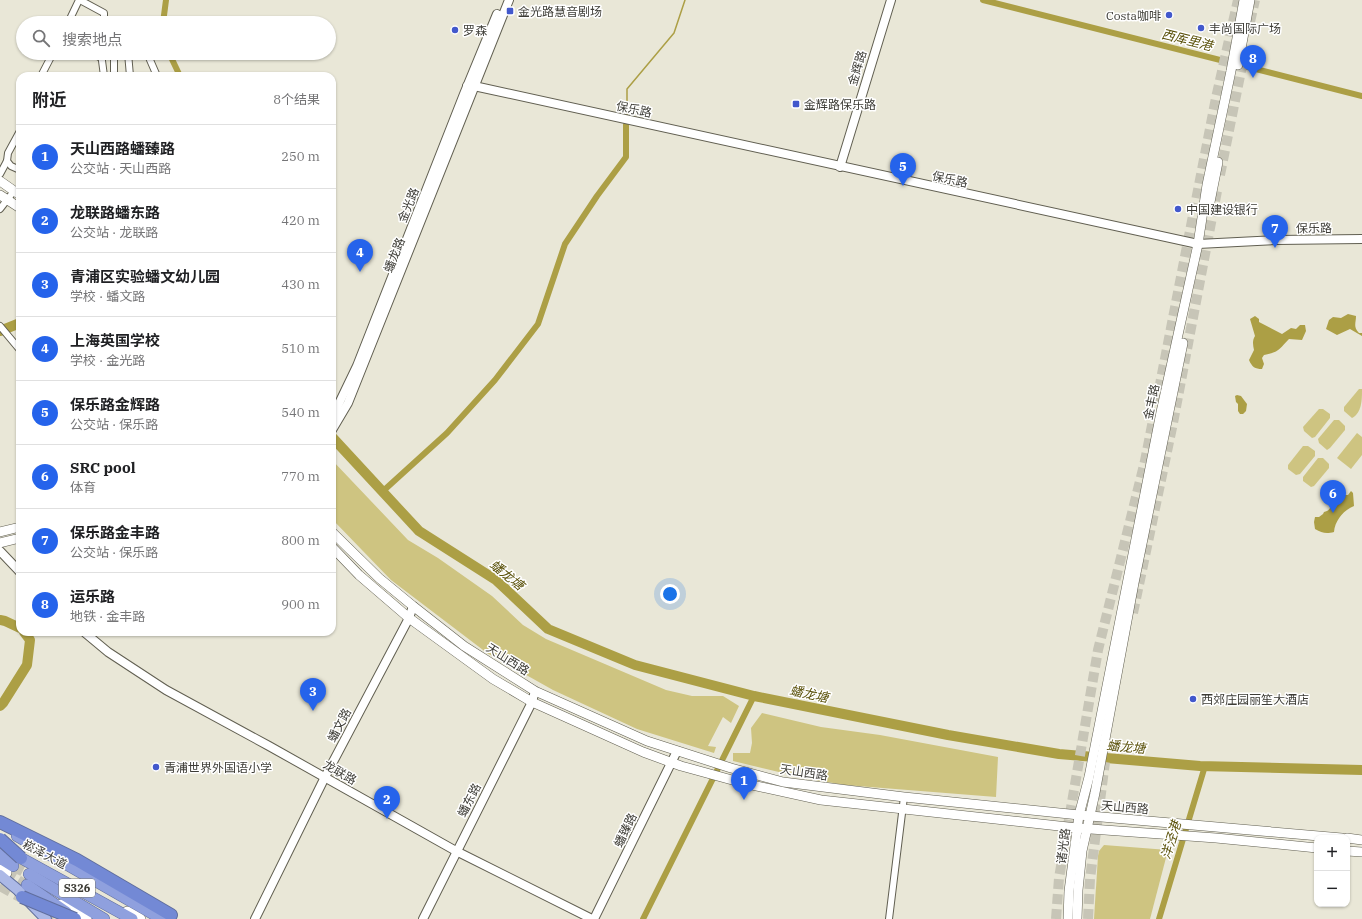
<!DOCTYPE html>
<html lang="zh">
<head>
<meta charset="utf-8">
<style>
  :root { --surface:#fff; --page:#f2f2f2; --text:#202124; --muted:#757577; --line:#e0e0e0; --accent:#2563eb }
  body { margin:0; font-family:"IBM Plex Serif","Noto Sans SC",serif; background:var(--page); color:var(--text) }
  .controls { position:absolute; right:12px; bottom:12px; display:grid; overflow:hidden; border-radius:8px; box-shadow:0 1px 3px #0004 }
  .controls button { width:36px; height:36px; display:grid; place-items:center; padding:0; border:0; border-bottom:1px solid var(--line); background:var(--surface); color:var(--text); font:20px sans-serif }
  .you { position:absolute; left:670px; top:594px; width:14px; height:14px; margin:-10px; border:3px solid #fff; border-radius:50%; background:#1a73e8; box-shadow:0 0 0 6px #1a73e833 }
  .badge { display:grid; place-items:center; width:26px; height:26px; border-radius:50%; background:var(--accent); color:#fff; font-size:13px; font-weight:700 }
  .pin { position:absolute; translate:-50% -33px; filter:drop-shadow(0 1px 2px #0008) }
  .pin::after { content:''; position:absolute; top:21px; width:14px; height:12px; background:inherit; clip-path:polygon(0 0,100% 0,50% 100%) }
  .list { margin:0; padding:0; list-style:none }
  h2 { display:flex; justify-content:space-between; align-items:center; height:52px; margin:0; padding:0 16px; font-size:17px }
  h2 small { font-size:13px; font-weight:400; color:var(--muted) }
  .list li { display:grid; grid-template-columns:26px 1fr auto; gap:12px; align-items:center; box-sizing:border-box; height:64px; padding:0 16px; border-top:1px solid var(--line) }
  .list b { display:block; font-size:15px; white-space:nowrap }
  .list p { margin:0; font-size:13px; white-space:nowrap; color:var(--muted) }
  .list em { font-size:13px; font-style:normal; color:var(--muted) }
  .icon { flex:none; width:22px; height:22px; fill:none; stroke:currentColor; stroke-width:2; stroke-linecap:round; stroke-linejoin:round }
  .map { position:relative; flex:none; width:1362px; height:919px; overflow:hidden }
  .search { position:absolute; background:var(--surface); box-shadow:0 1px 3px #0004; left:16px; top:16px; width:320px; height:44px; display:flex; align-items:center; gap:10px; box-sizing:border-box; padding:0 14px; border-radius:22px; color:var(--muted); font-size:15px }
  .panel { position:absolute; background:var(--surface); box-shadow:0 1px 3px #0004; left:16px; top:72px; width:320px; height:564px; border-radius:12px }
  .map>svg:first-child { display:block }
  .green { fill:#cec481 }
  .water { fill:#ac9f45 }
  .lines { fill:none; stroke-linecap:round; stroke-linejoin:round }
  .stream { stroke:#ac9f45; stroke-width:1.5 }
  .canal { stroke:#ac9f45; stroke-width:6 }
  .river { stroke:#ac9f45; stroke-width:10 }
  .secondary-tunnel { stroke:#c7c5b7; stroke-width:9; stroke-dasharray:9 4.5; stroke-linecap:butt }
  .primary-tunnel { stroke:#c7c5b7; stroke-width:10; stroke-dasharray:10 5; stroke-linecap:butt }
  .trunk-tunnel { stroke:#c7c5b7; stroke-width:11; stroke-dasharray:11 5.5; stroke-linecap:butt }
  .motorway-tunnel { stroke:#c7c5b7; stroke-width:12; stroke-dasharray:12 6; stroke-linecap:butt }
  .minor-casing { stroke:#615f51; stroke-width:8 }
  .tertiary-casing { stroke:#615f51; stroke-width:10 }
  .secondary-casing { stroke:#615f51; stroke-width:10 }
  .primary-casing { stroke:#606e9d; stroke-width:12 }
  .trunk-casing { stroke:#606e9d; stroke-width:12 }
  .motorway-casing { stroke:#606e9d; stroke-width:14 }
  .minor { stroke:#fff; stroke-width:6 }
  .tertiary { stroke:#fff; stroke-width:8 }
  .secondary { stroke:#fff; stroke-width:9 }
  .primary { stroke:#abb8e6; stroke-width:10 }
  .trunk { stroke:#8fa0de; stroke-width:11 }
  .motorway { stroke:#7389d5; stroke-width:12 }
  .motorway-bridge-casing { stroke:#606e9d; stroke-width:14; stroke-linecap:butt }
  .motorway-bridge { stroke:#7389d5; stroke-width:12 }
  .poi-dot { fill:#4258cc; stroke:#fff; stroke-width:1.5 }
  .labels { text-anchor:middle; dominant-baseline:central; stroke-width:3; stroke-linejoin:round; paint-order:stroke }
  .shield { fill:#fff; stroke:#777672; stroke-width:1 }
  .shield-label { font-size:11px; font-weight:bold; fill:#3d3c36 }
  .poi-label { font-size:12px; fill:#3d3c36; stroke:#fff; text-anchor:start }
  .street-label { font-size:12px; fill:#3d3c36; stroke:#fff }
  .water-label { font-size:13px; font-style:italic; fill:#5b520b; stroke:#fff }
</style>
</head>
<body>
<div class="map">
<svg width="1362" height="919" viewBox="0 0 1362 919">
  <rect width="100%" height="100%" fill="#e9e7d7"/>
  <g class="green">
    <path d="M 1359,389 L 1362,389 C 1362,399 1362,413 1352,418 L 1344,411 L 1344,407 Z"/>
    <path d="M 1319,409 L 1323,409 L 1330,414 L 1330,418 L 1315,437 L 1312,438 L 1304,431 L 1303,427 Z"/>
    <path d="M 1334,420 L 1339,420 L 1345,426 L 1345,430 L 1330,448 L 1327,450 L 1319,443 L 1318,439 Z"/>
    <path d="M 1357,433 L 1362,437 L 1362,455 L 1351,469 L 1337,458 Z"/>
    <path d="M 1303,446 L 1308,446 L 1315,451 L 1315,456 L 1300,474 L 1296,475 L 1288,469 L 1288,465 Z"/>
    <path d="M 1318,458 L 1323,458 L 1329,464 L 1329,468 L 1314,486 L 1311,487 L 1303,481 L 1303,477 Z"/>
    <path d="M 332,460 L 408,540 L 438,558 L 492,596 L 523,625 L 546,639 L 666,690 L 692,696 L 723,696 L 739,706 L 731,723 L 723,717 L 708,746 L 716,747 L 714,753 L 637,729 L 553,690 L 487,653 L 391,580 L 332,519 Z"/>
    <path d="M 762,713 L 821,727 L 880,735 L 998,757 L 996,797 L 845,785 L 804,778 L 733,761 L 733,753 L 750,753 L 752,743 L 751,728 Z"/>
    <path d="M 1104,845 L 1168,850 L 1150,919 L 1094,919 L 1098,856 L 1099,851 Z"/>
  </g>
  <g class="water">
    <path d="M 1348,314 L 1356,316 C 1356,323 1353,327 1359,333 L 1362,333 L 1362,336 L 1350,329 L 1337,335 L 1326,329 L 1329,320 L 1333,317 L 1341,318 Z"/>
    <path d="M 1255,316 L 1259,319 L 1259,322 L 1282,334 L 1291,328 L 1296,329 L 1300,325 L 1305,325 L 1306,331 L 1302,340 L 1289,339 C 1279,349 1280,352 1264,355 L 1262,358 L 1264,364 L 1262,369 C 1255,369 1252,367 1249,360 L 1254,350 C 1253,345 1252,341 1255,336 L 1250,319 Z"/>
    <path d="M 1237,395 L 1241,396 L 1247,404 L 1246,411 L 1243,414 L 1240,414 L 1238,411 L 1238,404 L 1236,402 L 1235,396 Z"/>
    <path d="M 1351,491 L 1353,493 L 1354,506 C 1344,510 1335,520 1334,532 C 1326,534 1322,533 1315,529 L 1314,522 L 1315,517 L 1319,517 L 1323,514 L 1324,512 C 1334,510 1329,502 1332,495 L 1339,498 L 1341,495 L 1348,495 Z"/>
  </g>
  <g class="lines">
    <path class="stream" d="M 627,115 L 627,89 L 674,33 L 685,0"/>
    <g class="canal">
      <path d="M 983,0 L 1362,96"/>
      <path d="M 163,23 L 166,0"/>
      <path d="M 169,53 L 180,76"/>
      <path d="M 382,492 L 447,433 L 495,380 L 538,324 L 565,244 L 597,196 L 626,157 L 626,125"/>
      <path d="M 643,919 L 754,696"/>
      <path d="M 1159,919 L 1205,766"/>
    </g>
    <g class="river">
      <path d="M 0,331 L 20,323"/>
      <path d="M 332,437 L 419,531 L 496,580 L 548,629 L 635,665 L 754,696 L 948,735 L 1059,754 L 1200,766 L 1362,770"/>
      <path d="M 0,620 L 5,621 L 20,628"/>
      <path d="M 0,706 L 3,703 L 27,665 L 30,640 L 24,632"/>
    </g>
    <path class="secondary-tunnel" d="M 7,873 L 27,885"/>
    <g class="primary-tunnel">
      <path d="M 1250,22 L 1255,0"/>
      <path d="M 1220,175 L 1244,56"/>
      <path d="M 1133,613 L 1173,423 L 1217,191"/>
      <path d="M 1056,919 L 1059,878 L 1098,650 L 1145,461 L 1216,98 L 1238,0"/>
      <path d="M 1088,919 L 1090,879 L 1105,762"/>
    </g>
    <path class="trunk-tunnel" d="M 13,866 L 29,874"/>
    <path class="motorway-tunnel" d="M 0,885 L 22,897 L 53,919"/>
    <defs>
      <g id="minor">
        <path d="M 80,0 L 104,13 L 104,23"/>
        <path d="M 68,23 L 79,0"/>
        <path d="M 92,53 L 101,58"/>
        <path d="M 101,53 L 104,76"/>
        <path d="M 128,53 L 130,76"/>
        <path d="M 147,53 L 157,76"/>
        <path d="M 41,76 L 53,53"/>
        <path d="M 114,76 L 114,53"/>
        <path d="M 7,161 L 11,166 L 20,170"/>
        <path d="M 0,174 L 7,161 L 8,153 L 20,131"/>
        <path d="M 0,209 L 14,191"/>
        <path d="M 0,326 L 20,350"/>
        <path d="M 889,919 L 904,797"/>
      </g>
      <g id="tertiary">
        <path d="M 467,86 L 474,86 L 1198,244 L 1276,240 L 1362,239"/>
        <path d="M 840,167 L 891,0"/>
        <path d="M 332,418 L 357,366 L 464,94 L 497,14"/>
        <path d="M 332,430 L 348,403 L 509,0"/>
        <path d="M 0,551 L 20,572"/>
        <path d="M 84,632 L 108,652 L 166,690 L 269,746 L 456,851 L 592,919"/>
        <path d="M 255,919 L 325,777 L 409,618 L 413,606"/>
        <path d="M 423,919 L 532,702 L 535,691"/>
        <path d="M 594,919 L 677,751"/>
      </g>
      <g id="secondary">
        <path d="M 1238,65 L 1250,0"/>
        <path d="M 0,181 L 20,195"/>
        <path d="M 0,195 L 20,208"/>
        <path d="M 1210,202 L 1218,162"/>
        <path d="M 0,532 L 20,527"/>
        <path d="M 332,532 L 379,578 L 413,606 L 464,646 L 535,691 L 647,741 L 731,768 L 783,782 L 904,797 L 1079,815 L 1342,838"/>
        <path d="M 0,543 L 20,538"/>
        <path d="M 332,547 L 359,575 L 409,618 L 493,679 L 532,702 L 643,752 L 681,766 L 743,783 L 821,800 L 1077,828 L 1216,838 L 1317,848"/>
        <path d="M 1347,838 L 1362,840"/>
        <path d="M 1347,851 L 1362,852"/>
        <path d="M 0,869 L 7,873"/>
        <path d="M 61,904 L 87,919"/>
        <path d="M 127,911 L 141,919"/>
        <path d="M 1068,919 L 1069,891 L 1079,815 L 1089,777 L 1161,412 L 1198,244 L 1207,185 L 1231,71 L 1244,0"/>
        <path d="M 1077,919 L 1078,890 L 1082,851 L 1095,793 L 1134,583 L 1183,343"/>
      </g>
      <path id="primary" d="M 0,875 L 18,890 L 46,919"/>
      <g id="trunk">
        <path d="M 17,836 L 162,919"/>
        <path d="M 0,849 L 21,858 L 132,919"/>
        <path d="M 0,858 L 13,866"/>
        <path d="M 29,874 L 104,919"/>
        <path d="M 27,885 L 66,912"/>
      </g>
      <path id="motorway" d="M 0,822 L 77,860 L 171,915"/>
    </defs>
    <use href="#minor" class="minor-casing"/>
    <use href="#tertiary" class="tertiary-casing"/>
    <use href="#secondary" class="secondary-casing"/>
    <use href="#primary" class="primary-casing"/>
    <use href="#trunk" class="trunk-casing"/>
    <use href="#motorway" class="motorway-casing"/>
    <use href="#minor" class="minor"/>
    <use href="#tertiary" class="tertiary"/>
    <use href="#secondary" class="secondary"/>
    <use href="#primary" class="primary"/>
    <use href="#trunk" class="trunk"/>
    <use href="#motorway" class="motorway"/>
    <defs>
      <g id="motorway-bridge">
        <path d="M 0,839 L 21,858"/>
        <path d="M 22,897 L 75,919"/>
      </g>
    </defs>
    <use href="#motorway-bridge" class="motorway-bridge-casing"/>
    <use href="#motorway-bridge" class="motorway-bridge"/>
  </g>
  <g class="poi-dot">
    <rect x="506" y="7" width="8" height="8" rx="2"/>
    <circle cx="1169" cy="15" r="4"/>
    <circle cx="1201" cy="28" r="4"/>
    <circle cx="455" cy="30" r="4"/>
    <rect x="792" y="100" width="8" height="8" rx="2"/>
    <circle cx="1178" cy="209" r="4"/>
    <circle cx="1193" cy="699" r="4"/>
    <circle cx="156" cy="767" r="4"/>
  </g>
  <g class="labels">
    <rect class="shield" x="59" y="879" width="36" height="18" rx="3"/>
    <g class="shield-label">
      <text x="77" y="888">S326</text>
    </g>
    <g class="poi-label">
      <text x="518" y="11">金光路慧音剧场</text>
      <text x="1161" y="15" text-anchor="end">Costa咖啡</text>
      <text x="1209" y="28">丰尚国际广场</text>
      <text x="463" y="30">罗森</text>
      <text x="804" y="104">金辉路保乐路</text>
      <text x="1186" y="209">中国建设银行</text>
      <text x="1201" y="699">西郊庄园丽笙大酒店</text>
      <text x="164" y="767">青浦世界外国语小学</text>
    </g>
    <g class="street-label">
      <text transform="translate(857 68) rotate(-73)">金辉路</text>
      <text transform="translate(634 109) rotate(12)">保乐路</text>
      <text transform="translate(950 179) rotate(12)">保乐路</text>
      <text transform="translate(408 205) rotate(-68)">金光路</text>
      <text transform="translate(1314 228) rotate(-1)">保乐路</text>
      <text transform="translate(394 255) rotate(-68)">蟠龙路</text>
      <text transform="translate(1151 402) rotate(-78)">金丰路</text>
      <text transform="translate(508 659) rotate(32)">天山西路</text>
      <text transform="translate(339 725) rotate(-62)">蟠文路</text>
      <text transform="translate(340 772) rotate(30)">龙联路</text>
      <text transform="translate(804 772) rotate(8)">天山西路</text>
      <text transform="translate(469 800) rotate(-63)">蟠东路</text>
      <text transform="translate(1125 807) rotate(5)">天山西路</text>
      <text transform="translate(625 830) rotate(-64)">蟠臻路</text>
      <text transform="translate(1063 846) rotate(-83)">诸光路</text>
      <text transform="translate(45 854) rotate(28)">崧泽大道</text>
    </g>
    <g class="water-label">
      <text transform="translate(1187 40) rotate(14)">西厍里港</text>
      <text transform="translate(507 575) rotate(39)">蟠龙塘</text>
      <text transform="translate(809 694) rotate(12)">蟠龙塘</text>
      <text transform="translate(1126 747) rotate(5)">蟠龙塘</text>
      <text transform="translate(1171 840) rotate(-73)">洋泾港</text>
    </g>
  </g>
</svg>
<div class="controls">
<button>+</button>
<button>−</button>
</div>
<div class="you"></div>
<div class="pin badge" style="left:744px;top:800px">1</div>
<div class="pin badge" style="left:387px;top:819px">2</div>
<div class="pin badge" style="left:313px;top:711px">3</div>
<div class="pin badge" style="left:360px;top:272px">4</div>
<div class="pin badge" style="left:903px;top:186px">5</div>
<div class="pin badge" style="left:1333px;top:513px">6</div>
<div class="pin badge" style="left:1275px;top:248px">7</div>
<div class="pin badge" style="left:1253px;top:78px">8</div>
<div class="search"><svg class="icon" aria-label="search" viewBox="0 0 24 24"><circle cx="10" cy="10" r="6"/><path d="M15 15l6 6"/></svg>搜索地点</div>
<section class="panel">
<h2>附近<small>8个结果</small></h2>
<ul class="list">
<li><span class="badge">1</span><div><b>天山西路蟠臻路</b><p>公交站 · 天山西路</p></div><em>250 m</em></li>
<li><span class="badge">2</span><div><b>龙联路蟠东路</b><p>公交站 · 龙联路</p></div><em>420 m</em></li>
<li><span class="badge">3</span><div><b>青浦区实验蟠文幼儿园</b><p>学校 · 蟠文路</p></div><em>430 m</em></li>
<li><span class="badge">4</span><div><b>上海英国学校</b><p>学校 · 金光路</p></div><em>510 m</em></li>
<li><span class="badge">5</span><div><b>保乐路金辉路</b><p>公交站 · 保乐路</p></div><em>540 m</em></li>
<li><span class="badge">6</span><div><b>SRC pool</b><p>体育</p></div><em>770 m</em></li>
<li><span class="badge">7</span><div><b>保乐路金丰路</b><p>公交站 · 保乐路</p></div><em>800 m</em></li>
<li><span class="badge">8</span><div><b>运乐路</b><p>地铁 · 金丰路</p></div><em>900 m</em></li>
</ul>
</section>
</div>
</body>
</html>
